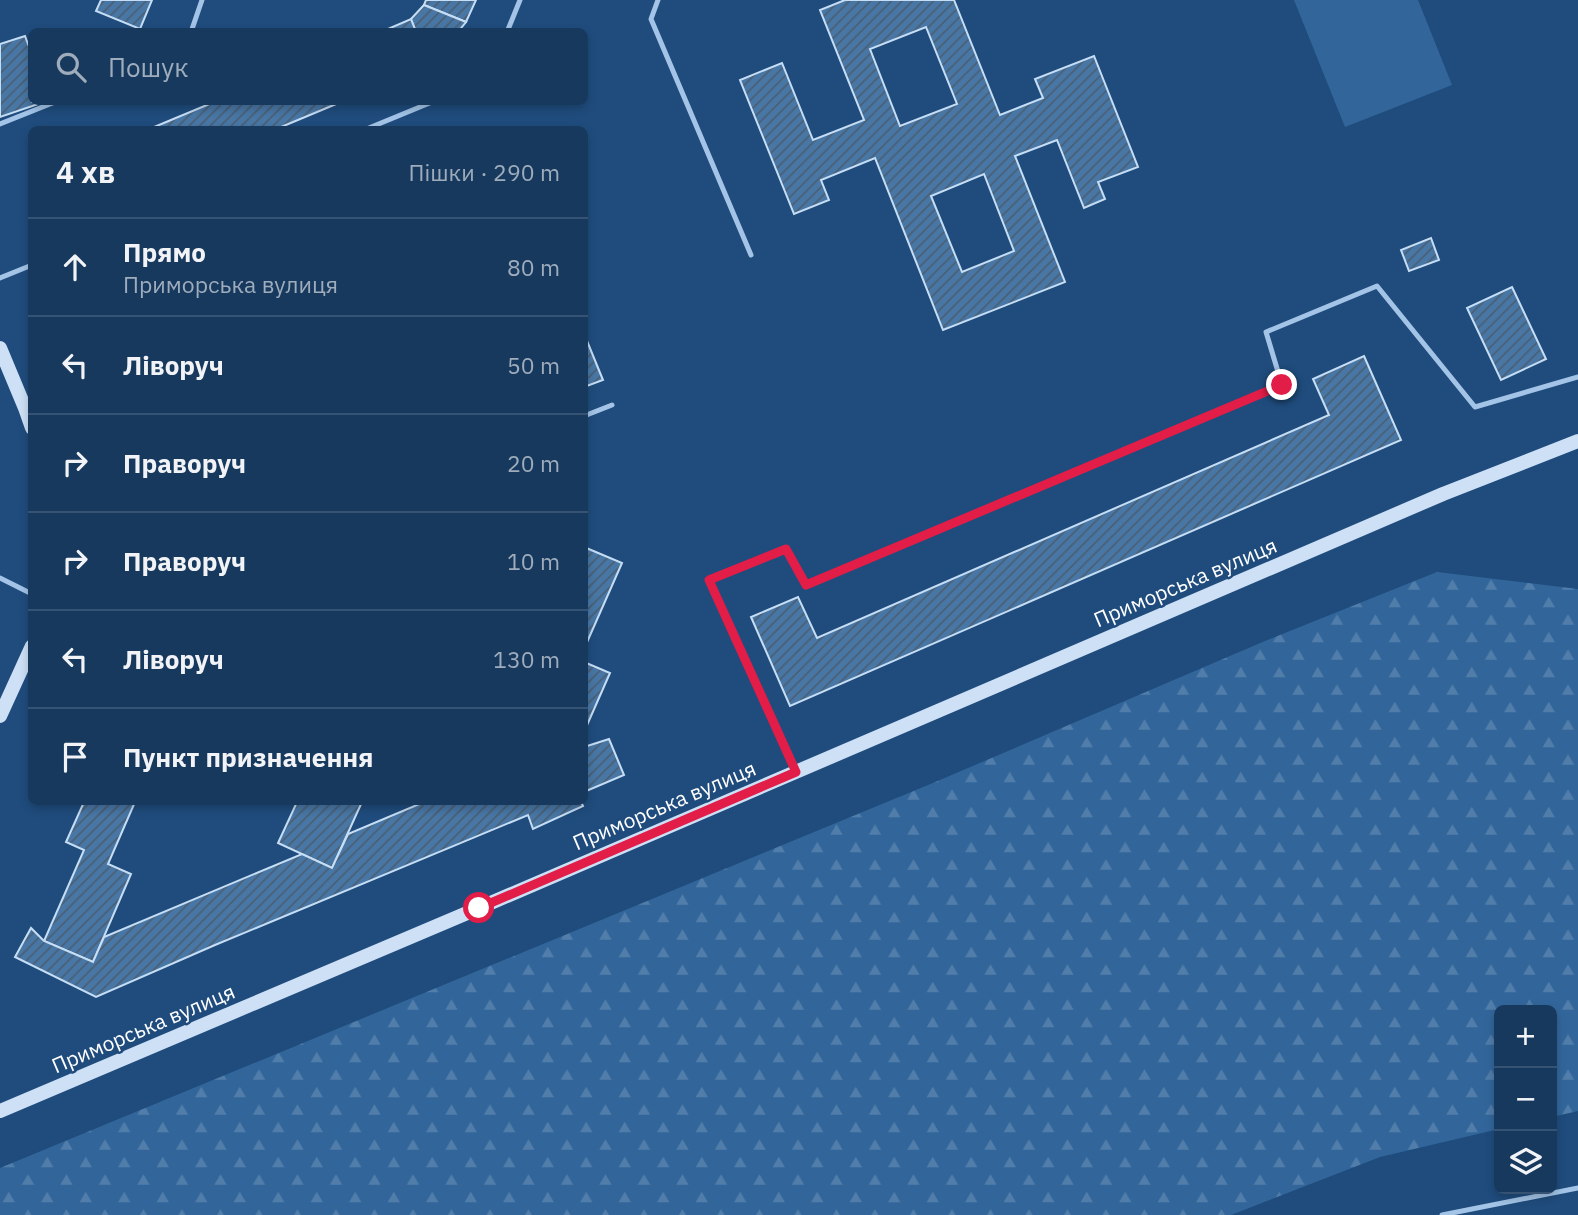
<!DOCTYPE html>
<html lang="uk">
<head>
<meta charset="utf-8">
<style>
  :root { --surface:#17395e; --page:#204064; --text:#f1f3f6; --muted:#9eacbc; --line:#365373 }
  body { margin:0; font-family:"IBM Plex Sans",sans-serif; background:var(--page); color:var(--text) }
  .controls { position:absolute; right:21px; bottom:21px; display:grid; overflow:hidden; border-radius:10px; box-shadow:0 4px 10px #0003 }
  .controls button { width:63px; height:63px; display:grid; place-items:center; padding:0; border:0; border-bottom:2px solid var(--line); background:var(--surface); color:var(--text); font:35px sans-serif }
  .stop { position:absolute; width:21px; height:21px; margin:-16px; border:5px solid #e11d48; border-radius:50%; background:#fff }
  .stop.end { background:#e11d48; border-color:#fff; box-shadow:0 2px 7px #0008 }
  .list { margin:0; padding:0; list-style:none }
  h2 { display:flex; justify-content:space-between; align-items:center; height:91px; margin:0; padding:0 28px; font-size:30px }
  h2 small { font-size:23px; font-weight:400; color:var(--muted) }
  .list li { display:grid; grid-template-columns:46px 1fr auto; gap:21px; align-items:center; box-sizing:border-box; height:98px; padding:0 28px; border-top:2px solid var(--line) }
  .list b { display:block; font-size:26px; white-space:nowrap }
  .list p { margin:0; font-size:23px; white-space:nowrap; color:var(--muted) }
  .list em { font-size:23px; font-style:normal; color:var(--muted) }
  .icon { flex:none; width:38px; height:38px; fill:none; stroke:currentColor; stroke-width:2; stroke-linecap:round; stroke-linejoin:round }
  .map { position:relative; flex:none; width:1578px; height:1215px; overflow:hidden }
  .search { position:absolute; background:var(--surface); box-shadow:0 4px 10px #0003; left:28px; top:28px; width:560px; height:77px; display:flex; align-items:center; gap:18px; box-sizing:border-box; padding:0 24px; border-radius:10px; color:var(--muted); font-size:26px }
  .panel { position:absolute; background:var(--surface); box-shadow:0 4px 10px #0003; left:28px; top:126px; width:560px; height:679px; border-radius:10px }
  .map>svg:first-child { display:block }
  .forest { fill:url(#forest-firs) }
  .green { fill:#32669b }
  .building { fill:url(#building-hatch); stroke:#c6def5; stroke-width:2; fill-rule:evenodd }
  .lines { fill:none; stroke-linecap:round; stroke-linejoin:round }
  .lane { stroke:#a3c4e7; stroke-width:5 }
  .secondary { stroke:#cde0f6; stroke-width:14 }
  .route { stroke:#e11d48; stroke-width:9 }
  .labels { text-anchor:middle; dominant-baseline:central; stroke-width:5; stroke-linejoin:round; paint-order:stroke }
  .street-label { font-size:21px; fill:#fff; stroke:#1f4c7d }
</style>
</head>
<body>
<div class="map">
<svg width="1578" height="1215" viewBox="0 0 1578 1215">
  <defs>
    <pattern id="forest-firs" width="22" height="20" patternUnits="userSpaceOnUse" patternTransform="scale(1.75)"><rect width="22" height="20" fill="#32669b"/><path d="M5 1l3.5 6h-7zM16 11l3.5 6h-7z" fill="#517daa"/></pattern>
    <pattern id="building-hatch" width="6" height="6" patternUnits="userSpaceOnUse" patternTransform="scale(1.75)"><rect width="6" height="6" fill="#4877a6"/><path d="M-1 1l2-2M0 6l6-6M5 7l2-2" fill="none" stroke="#4a5f74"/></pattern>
  </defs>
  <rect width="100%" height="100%" fill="#1f4c7d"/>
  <path class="forest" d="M 1437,572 L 1578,589 L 1578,1111 L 1552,1117 L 1552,1010 L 1499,1010 L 1499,1129 L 1380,1157 L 1231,1215 L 0,1215 L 0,1168 L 933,783 L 1265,641 Z"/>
  <path class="green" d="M 1294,0 L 1418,0 L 1452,85 L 1345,127 Z"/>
  <g class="building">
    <path d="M 101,0 L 152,0 L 140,29 L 96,11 Z"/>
    <path d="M 426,0 L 476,0 L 466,22 L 424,5 Z"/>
    <path d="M 845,0 L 954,0 L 1000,115 L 1043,98 L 1035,79 L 1094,56 L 1138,167 L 1098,182 L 1105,199 L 1084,208 L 1057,140 L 1015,156 L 1065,282 L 943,330 L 875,158 L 821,180 L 829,200 L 794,214 L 740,80 L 782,63 L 813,140 L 864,120 L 820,10 ZM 926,27 L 957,104 L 900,126 L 870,49 ZM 984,174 L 1014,251 L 962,272 L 931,196 Z"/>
    <path d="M 424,5 L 466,22 L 458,32 L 416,32 L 411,19 Z"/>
    <path d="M 411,19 L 416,32 L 381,32 Z"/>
    <path d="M 25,36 L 32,55 L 32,102 L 44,102 L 0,117 L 0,44 Z"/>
    <path d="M 214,102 L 341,102 L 274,130 L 147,130 Z"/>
    <path d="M 1431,238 L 1439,260 L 1409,271 L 1401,250 Z"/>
    <path d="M 1512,287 L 1546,359 L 1501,380 L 1467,308 Z"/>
    <path d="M 585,336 L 603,380 L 584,387 L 584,337 Z"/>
    <path d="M 1364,356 L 1401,440 L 790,706 L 751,617 L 798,597 L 817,638 L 1329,415 L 1313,379 Z"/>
    <path d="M 584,547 L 622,563 L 584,649 Z"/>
    <path d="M 584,662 L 610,673 L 584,732 Z"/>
    <path d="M 609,739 L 624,775 L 584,792 L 584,747 Z"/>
    <path d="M 84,802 L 135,802 L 108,864 L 131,874 L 93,962 L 44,941 L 84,850 L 66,842 Z"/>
    <path d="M 297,802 L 362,802 L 332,868 L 278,843 Z"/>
    <path d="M 424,802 L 581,802 L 583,806 L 533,829 L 528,815 L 215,945 L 96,997 L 15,957 L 31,928 L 44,941 L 93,962 L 104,937 L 302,854 L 332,868 L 348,834 Z"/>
  </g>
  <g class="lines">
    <g class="lane">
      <path d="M 658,0 L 651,19 L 751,255"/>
      <path d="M 191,32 L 202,0"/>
      <path d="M 507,32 L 520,0"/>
      <path d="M 0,124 L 55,102"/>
      <path d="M 364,130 L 432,102"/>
      <path d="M 0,278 L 32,265"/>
      <path d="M 584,416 L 612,405"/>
      <path d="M 0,578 L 32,594"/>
      <path d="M 796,772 L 709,580 L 786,549 L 806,585 L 1282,385 L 1266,332 L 1377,286 L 1475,407 L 1578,377"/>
      <path d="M 1442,1215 L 1578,1188"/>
    </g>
    <g class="secondary">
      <path d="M 0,348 L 25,408 L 32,428"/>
      <path d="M 0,716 L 32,646"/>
      <path d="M 0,1111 L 479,908 L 1443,494 L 1578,441"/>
    </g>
  </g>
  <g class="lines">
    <path class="route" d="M 479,908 L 796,772 L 709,580 L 786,549 L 806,585 L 1282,385"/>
  </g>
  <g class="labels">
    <g class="street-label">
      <text transform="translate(1185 582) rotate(-23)">Приморська вулиця</text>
      <text transform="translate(664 805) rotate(-23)">Приморська вулиця</text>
      <text transform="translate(143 1028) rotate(-23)">Приморська вулиця</text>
    </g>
  </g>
</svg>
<div class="controls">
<button>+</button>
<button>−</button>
<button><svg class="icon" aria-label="layers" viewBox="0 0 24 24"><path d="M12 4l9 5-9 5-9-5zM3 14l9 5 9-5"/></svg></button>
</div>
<div class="stop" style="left:479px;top:908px"></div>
<div class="stop end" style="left:1282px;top:385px"></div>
<div class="search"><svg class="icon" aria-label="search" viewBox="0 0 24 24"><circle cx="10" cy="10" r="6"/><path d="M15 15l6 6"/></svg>Пошук</div>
<section class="panel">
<h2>4 хв<small>Пішки · 290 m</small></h2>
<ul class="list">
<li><svg class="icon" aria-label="ahead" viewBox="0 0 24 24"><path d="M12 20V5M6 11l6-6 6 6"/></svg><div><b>Прямо</b><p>Приморська вулиця</p></div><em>80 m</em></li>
<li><svg class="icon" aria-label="left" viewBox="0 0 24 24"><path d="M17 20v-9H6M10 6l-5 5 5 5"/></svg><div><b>Ліворуч</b></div><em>50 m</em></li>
<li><svg class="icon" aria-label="right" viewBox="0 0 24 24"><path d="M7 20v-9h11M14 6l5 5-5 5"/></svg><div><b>Праворуч</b></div><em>20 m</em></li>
<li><svg class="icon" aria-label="right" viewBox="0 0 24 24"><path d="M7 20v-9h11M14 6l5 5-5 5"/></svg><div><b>Праворуч</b></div><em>10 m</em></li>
<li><svg class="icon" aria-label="left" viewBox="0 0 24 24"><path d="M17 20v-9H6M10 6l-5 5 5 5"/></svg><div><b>Ліворуч</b></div><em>130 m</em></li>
<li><svg class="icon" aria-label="arrive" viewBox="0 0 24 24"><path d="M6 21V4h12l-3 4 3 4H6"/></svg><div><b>Пункт призначення</b></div></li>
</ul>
</section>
</div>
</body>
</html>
